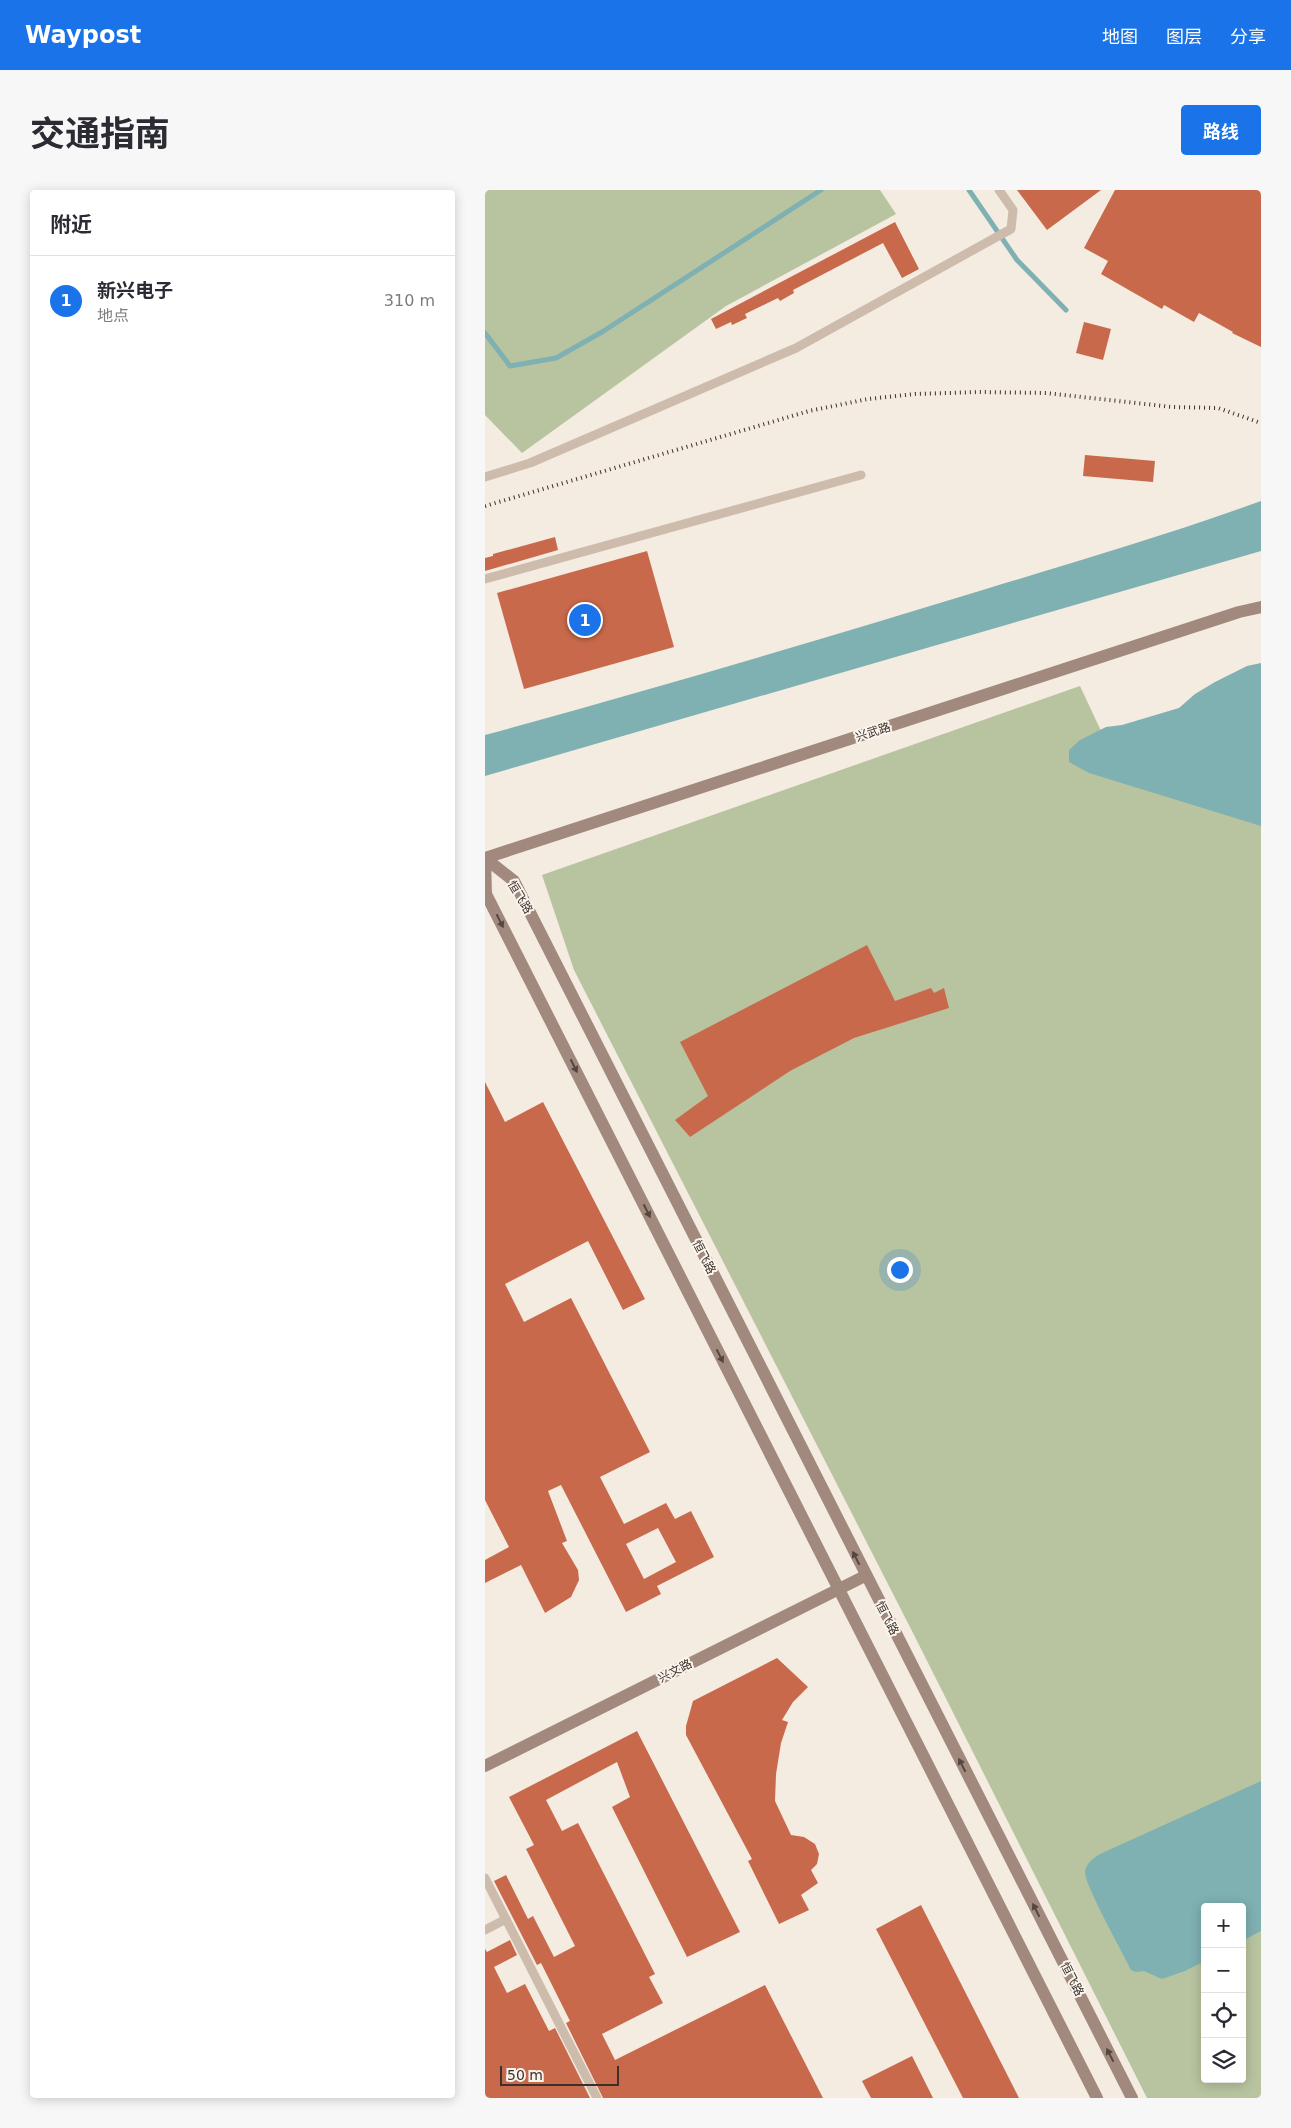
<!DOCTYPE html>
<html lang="zh">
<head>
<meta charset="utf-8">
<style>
  :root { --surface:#fff; --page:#f7f7f7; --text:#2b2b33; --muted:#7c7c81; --line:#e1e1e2; --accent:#1a73e8 }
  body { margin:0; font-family:"DejaVu Sans","Noto Sans SC",sans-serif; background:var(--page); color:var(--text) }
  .controls { position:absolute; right:15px; bottom:15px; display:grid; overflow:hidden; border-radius:5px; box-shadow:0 2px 12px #0003 }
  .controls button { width:45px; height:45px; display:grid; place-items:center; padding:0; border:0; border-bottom:1px solid var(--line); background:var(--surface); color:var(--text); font:25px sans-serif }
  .scale { position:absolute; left:15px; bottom:12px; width:119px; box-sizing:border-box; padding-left:5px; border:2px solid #3b302b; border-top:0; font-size:14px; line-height:18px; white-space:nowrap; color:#3b302b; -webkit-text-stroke:4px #fbf5ee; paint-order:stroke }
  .you { position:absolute; left:414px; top:1079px; width:18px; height:18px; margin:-12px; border:4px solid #fff; border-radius:50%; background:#1a73e8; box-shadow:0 0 0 8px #1a73e833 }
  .badge { display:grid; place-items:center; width:32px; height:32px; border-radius:50%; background:var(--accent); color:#fff; font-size:16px; font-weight:700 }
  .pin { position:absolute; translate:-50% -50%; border:2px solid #fff; box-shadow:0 1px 5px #0006 }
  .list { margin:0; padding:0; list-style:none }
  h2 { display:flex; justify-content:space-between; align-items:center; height:65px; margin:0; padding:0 20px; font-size:21px }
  h2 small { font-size:16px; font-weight:400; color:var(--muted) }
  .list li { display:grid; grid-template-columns:32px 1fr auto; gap:15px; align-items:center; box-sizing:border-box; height:90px; padding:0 20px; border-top:1px solid var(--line) }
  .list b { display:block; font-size:19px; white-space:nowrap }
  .list p { margin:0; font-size:16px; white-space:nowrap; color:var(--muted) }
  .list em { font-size:16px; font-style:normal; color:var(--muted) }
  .icon { flex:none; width:28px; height:28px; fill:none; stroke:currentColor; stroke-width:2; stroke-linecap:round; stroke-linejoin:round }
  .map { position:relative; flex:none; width:776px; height:1908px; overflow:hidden; border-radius:5px }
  header { display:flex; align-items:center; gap:30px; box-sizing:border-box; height:70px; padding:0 25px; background:var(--accent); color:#fff }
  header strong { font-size:24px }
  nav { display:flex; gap:28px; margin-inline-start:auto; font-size:18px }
  .intro { display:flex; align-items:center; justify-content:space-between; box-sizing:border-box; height:120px; padding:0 30px }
  h1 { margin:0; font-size:35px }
  .button { padding:12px 22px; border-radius:5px; background:var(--accent); color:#fff; font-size:18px; font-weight:700 }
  main { display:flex; gap:30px; padding:0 30px }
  aside { flex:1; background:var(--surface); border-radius:5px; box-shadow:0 2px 12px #0003 }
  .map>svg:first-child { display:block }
  .green { fill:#b8c4a0; fill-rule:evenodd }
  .water { fill:#7fb0b2 }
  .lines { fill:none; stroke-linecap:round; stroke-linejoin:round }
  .stream { stroke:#7fb0b2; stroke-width:5 }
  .building { fill:#c8694b; fill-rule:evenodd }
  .lane { stroke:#cdbbac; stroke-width:9 }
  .secondary { stroke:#a18a7d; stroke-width:12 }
  .rail { stroke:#3b302b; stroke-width:4; stroke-dasharray:1 4; stroke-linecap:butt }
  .oneway { fill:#544640 }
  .labels { text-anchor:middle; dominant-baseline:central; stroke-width:4; stroke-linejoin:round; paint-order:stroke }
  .street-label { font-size:12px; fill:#3b302b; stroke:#fbf5ee }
</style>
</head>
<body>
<header>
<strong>Waypost</strong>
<nav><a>地图</a><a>图层</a><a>分享</a></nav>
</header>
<div class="intro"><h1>交通指南</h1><a class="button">路线</a></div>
<main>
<aside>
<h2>附近<small></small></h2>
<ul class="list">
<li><span class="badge">1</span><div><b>新兴电子</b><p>地点</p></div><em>310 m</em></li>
</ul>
</aside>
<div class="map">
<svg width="776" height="1908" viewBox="0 0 776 1908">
  <rect width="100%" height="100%" fill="#f4ebe1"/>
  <g class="green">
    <path d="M 0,0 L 395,0 L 411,24 L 241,116 L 37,263 L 0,225 Z"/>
    <path d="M 595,496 L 631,573 L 776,620 L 776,1908 L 662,1908 L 428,1443 L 89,780 L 57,685 ZM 720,1717 L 757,1717 L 757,1889 L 720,1889 Z"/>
  </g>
  <g class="water">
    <path d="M 776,311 L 776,361 L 0,586 L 0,545 C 168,499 334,450 501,399 C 593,371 685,344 776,311 Z"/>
    <path d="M 776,473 L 776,636 L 604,583 L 584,572 L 584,560 L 595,550 L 621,537 L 637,535 L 694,518 L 710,504 L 730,492 L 762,476 Z"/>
    <path d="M 776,1591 L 776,1741 L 757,1751 L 757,1717 L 720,1717 L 720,1771 L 700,1781 L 677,1789 L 659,1781 L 651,1782 L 646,1780 C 638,1762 599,1695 600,1681 C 602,1672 609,1668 615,1664 Z"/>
  </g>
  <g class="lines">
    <g class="stream">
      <path d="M 484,0 L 532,70 L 581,120"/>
      <path d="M 0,143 L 25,176 L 71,168 L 117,142 L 336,0"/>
    </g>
  </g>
  <g class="building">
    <path d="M 532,0 L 616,0 L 562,40 Z"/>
    <path d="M 630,0 L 776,0 L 776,157 L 747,143 L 748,142 L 714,123 L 709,132 L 679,115 L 677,119 L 616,84 L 623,71 L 599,58 Z"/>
    <path d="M 410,32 L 434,79 L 417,88 L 398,53 L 308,100 L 309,103 L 295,111 L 293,108 L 260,124 L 262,128 L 247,135 L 246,132 L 231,139 L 226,129 Z"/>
    <path d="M 599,132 L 626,139 L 618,170 L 591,163 Z"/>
    <path d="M 600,265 L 670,271 L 668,292 L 598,286 Z"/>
    <path d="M 70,347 L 73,360 L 0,381 L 0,368 L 8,366 L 8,364 Z"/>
    <path d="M 162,361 L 189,457 L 39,499 L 12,403 Z"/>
    <path d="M 382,755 L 410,811 L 446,798 L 449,803 L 459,798 L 464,818 L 369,848 L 305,881 L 205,947 L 190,930 L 223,906 L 195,852 Z"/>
    <path d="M 0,892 L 20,932 L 58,912 L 160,1109 L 138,1120 L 103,1051 L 20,1094 L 39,1132 L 86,1108 L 165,1262 L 115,1287 L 139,1334 L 181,1313 L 190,1329 L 206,1321 L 229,1367 L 172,1396 L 176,1404 L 141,1422 L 76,1295 L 63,1301 L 82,1351 L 77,1353 L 93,1380 L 94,1390 L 86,1407 L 60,1423 L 36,1375 L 0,1393 L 0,1370 L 24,1357 L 0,1310 ZM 173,1338 L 191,1372 L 159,1389 L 141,1354 Z"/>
    <path d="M 292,1468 L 323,1497 L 308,1512 L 297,1530 L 303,1532 L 296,1553 L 291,1584 L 290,1611 L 306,1645 L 319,1647 L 330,1654 L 334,1664 L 332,1674 L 326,1680 L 333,1693 L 316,1705 L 324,1720 L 294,1734 L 263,1671 L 267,1669 L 201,1545 L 201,1536 L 208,1511 Z"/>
    <path d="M 152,1541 L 255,1742 L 202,1767 L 127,1617 L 145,1607 L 132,1572 L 61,1610 L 77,1641 L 93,1633 L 170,1784 L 164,1787 L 178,1813 L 117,1844 L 130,1870 L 280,1795 L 338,1908 L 118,1908 L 81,1833 L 85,1831 L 56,1773 L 52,1775 L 9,1691 L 21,1685 L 43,1729 L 48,1726 L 69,1767 L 90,1756 L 41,1659 L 49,1655 L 24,1607 Z"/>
    <path d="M 436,1715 L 534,1908 L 478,1908 L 391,1739 Z"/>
    <path d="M 25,1750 L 32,1765 L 9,1777 L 22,1803 L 40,1794 L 64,1841 L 70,1838 L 105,1908 L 0,1908 L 0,1759 L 2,1762 Z"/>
    <path d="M 427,1866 L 448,1908 L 386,1908 L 377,1891 Z"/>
  </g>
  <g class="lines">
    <g class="lane">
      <path d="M 0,287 L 45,273 L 311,158 L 526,39 L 528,20 L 514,0"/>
      <path d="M 0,389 L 376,285"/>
      <path d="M 0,1688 L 112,1908"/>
      <path d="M 0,1740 L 21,1729"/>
    </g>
    <g class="secondary">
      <path d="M 0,668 L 29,691 L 647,1908"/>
      <path d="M 0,668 L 1,704 L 612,1908"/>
      <path d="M 0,668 L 754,422 L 776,417"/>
      <path d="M 0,1576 L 380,1386"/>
    </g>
    <path class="rail" d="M 0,316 L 324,221 L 383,209 L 430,204 L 494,202 L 561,203 L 687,217 L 733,218 L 776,233"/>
  </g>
  <defs><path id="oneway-solid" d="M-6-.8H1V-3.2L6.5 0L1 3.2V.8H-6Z" transform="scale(1.25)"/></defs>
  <g class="oneway">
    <use href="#oneway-solid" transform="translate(15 731) rotate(63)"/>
    <use href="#oneway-solid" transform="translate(89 876) rotate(63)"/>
    <use href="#oneway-solid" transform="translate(162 1021) rotate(63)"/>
    <use href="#oneway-solid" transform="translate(235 1166) rotate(63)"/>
    <use href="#oneway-solid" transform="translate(371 1368) rotate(-117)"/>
    <use href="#oneway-solid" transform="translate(477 1575) rotate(-117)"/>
    <use href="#oneway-solid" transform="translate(551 1720) rotate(-117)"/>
    <use href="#oneway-solid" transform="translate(625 1865) rotate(-117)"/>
  </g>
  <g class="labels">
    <g class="street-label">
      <text transform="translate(388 542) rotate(-18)">兴武路</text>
      <text transform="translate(35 707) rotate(59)">恒飞路</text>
      <text transform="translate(219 1067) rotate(63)">恒飞路</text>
      <text transform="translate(402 1428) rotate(63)">恒飞路</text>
      <text transform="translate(190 1481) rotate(-27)">兴文路</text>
      <text transform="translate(587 1789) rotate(63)">恒飞路</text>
    </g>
  </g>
</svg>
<div class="controls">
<button>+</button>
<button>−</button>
<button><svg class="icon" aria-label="locate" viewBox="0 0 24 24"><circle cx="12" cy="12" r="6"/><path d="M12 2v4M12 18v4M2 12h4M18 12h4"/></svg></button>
<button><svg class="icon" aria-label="layers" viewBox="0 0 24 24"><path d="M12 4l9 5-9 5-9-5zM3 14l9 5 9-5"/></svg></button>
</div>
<div class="scale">50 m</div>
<div class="you"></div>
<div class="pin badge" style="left:100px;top:430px">1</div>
</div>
</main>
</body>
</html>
